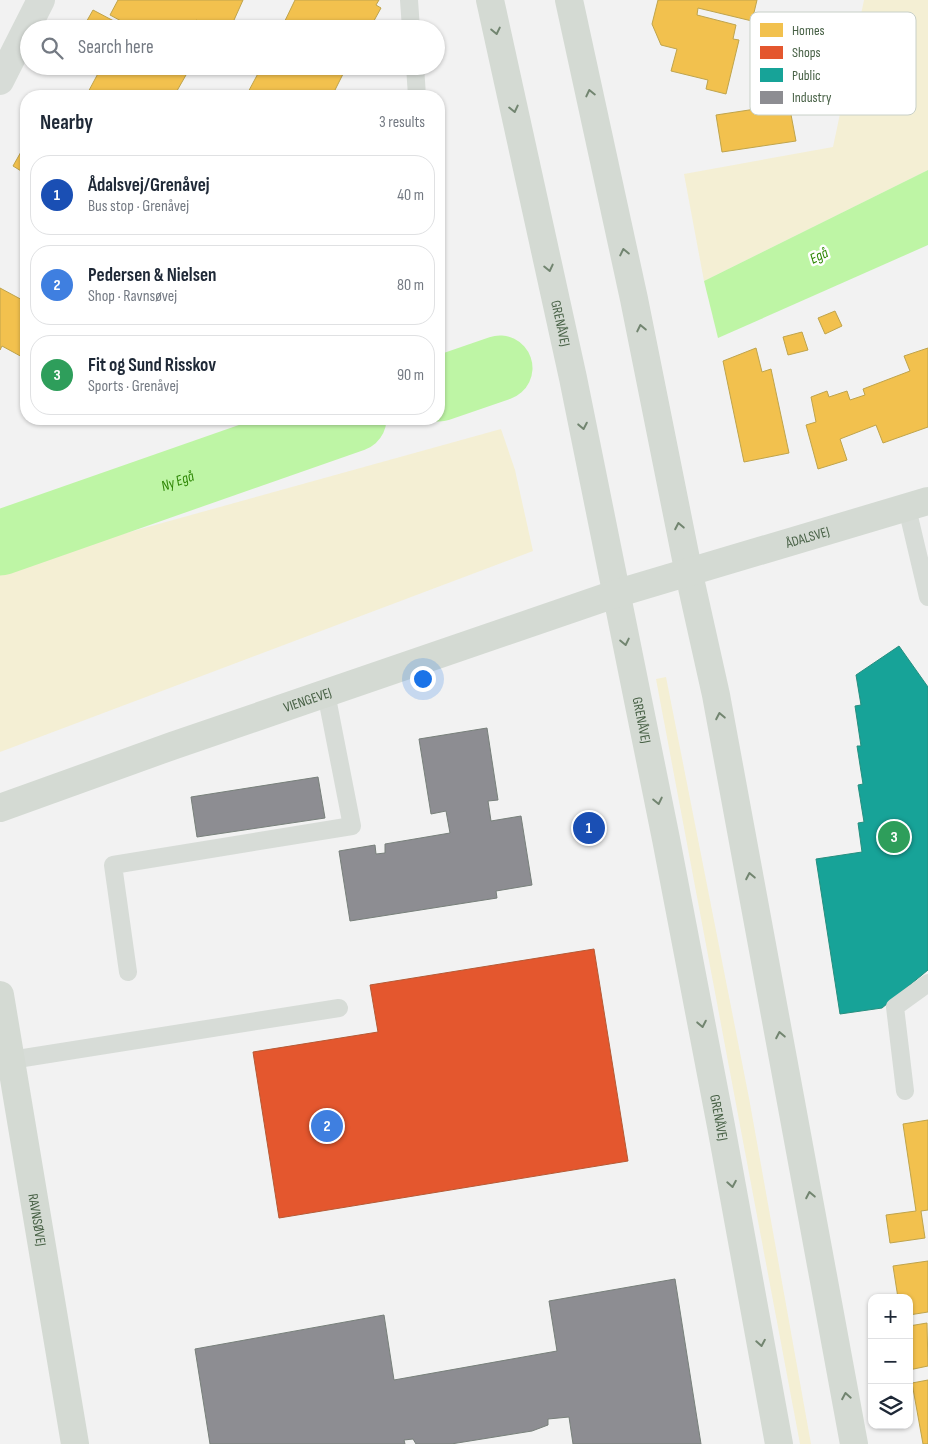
<!DOCTYPE html>
<html lang="en">
<head>
<meta charset="utf-8">
<style>
  :root { --surface:#fff; --page:#f6f6f7; --text:#1f2937; --muted:#747a83; --line:#e0e1e3; --accent:#0b8043 }
  body { margin:0; font-family:"Sofia Sans Condensed",sans-serif; background:var(--page); color:var(--text) }
  .controls { position:absolute; right:15px; bottom:15px; display:grid; overflow:hidden; border-radius:10px; box-shadow:0 1px 4px #0004 }
  .controls button { width:45px; height:45px; display:grid; place-items:center; padding:0; border:0; border-bottom:1px solid var(--line); background:var(--surface); color:var(--text); font:25px sans-serif }
  .you { position:absolute; left:422px; top:678px; width:18px; height:18px; margin:-12px; border:4px solid #fff; border-radius:50%; background:#1a73e8; box-shadow:0 0 0 8px #1a73e833 }
  .badge { display:grid; place-items:center; width:32px; height:32px; border-radius:50%; background:var(--accent); color:#fff; font-size:16px; font-weight:700 }
  .pin { position:absolute; translate:-50% -50%; border:2px solid #fff; box-shadow:0 1px 5px #0006 }
  .list { margin:0; padding:0; list-style:none }
  h2 { display:flex; justify-content:space-between; align-items:center; height:65px; margin:0; padding:0 20px; font-size:21px }
  h2 small { font-size:16px; font-weight:400; color:var(--muted) }
  .list li { display:grid; grid-template-columns:32px 1fr auto; gap:15px; align-items:center; box-sizing:border-box; height:80px; margin:0 10px 10px; padding:0 10px; border:1px solid var(--line); border-radius:20px }
  .list b { display:block; font-size:19px; white-space:nowrap }
  .list p { margin:0; font-size:16px; white-space:nowrap; color:var(--muted) }
  .list em { font-size:16px; font-style:normal; color:var(--muted) }
  .icon { flex:none; width:28px; height:28px; fill:none; stroke:currentColor; stroke-width:2; stroke-linecap:round; stroke-linejoin:round }
  .map { position:relative; flex:none; width:928px; height:1444px; overflow:hidden }
  .search { position:absolute; background:var(--surface); box-shadow:0 1px 4px #0004; left:20px; top:20px; width:425px; height:55px; display:flex; align-items:center; gap:12px; box-sizing:border-box; padding:0 18px; border-radius:28px; color:var(--muted); font-size:19px }
  .panel { position:absolute; background:var(--surface); box-shadow:0 1px 4px #0004; left:20px; top:90px; width:425px; height:335px; border-radius:20px }
  .map>svg:first-child { display:block }
  .green { fill:#f4efd4 }
  .water { fill:#bef5a5 }
  .homes { fill:#f2c14e; stroke:#bfa44c }
  .shops { fill:#e4572e; stroke:#b55a35 }
  .public { fill:#17a398; stroke:#268f7f }
  .industry { fill:#8d8d92; stroke:#78807b }
  .lines { fill:none; stroke-linecap:round; stroke-linejoin:round }
  .river { stroke:#bef5a5; stroke-width:65 }
  .lane { stroke:#d7dcd7; stroke-width:18 }
  .street { stroke:#d7dcd7; stroke-width:28 }
  .secondary { stroke:#d4dad3; stroke-width:28 }
  .oneway { stroke:#728570 }
  .labels { text-anchor:middle; dominant-baseline:central; stroke-width:5; stroke-linejoin:round; paint-order:stroke }
  .street-label { font-size:14px; fill:#486146; stroke:#fff }
  .water-label { font-size:15px; font-style:italic; fill:#2e8705; stroke:#fff }
  .key { fill:#fff; stroke:#c8d0c8; stroke-width:1 }
  .key-label { font-size:14px; fill:#486146 }
</style>
</head>
<body>
<div class="map">
<svg width="928" height="1444" viewBox="0 0 928 1444">
  <rect width="100%" height="100%" fill="#f2f2f2"/>
  <g class="green">
    <path d="M 864,0 L 928,0 L 928,170 L 704,281 L 684,174 L 833,147 Z"/>
    <path d="M 501,429 L 515,470 L 533,551 L 0,752 L 0,568 Z"/>
    <path d="M 666,677 L 749,1098 L 811,1444 L 800,1444 L 656,679 Z"/>
  </g>
  <path class="water" d="M 928,170 L 928,245 L 718,338 L 704,281 Z"/>
  <g class="homes">
    <path d="M 118,0 L 243,0 L 230,29 L 218,29 L 196,20 L 192,29 L 136,29 L 110,15 Z"/>
    <path d="M 295,0 L 379,0 L 376,5 L 381,8 L 370,28 L 281,29 Z"/>
    <path d="M 658,0 L 757,0 L 752,21 L 698,8 L 697,15 L 736,25 L 733,39 L 739,40 L 726,94 L 706,89 L 708,80 L 671,71 L 677,49 L 661,45 L 652,24 Z"/>
    <path d="M 93,10 L 129,29 L 89,29 L 84,26 Z"/>
    <path d="M 102,66 L 170,66 L 186,75 L 174,96 L 86,96 Z"/>
    <path d="M 262,66 L 347,66 L 332,96 L 246,96 Z"/>
    <path d="M 789,104 L 796,141 L 722,152 L 716,115 Z"/>
    <path d="M 26,143 L 26,174 L 13,166 Z"/>
    <path d="M 0,288 L 26,302 L 24,358 L 2,346 L 0,350 Z"/>
    <path d="M 835,311 L 842,326 L 825,334 L 818,318 Z"/>
    <path d="M 802,332 L 808,350 L 788,355 L 783,337 Z"/>
    <path d="M 756,348 L 762,372 L 771,369 L 789,453 L 744,462 L 723,361 Z"/>
    <path d="M 928,348 L 928,427 L 883,443 L 876,425 L 840,439 L 847,460 L 818,469 L 806,425 L 816,422 L 811,397 L 827,391 L 829,397 L 847,391 L 850,400 L 865,395 L 863,389 L 910,371 L 904,356 Z"/>
    <path d="M 928,1120 L 928,1210 L 921,1211 L 925,1238 L 890,1243 L 886,1215 L 916,1211 L 903,1124 Z"/>
    <path d="M 928,1261 L 928,1312 L 909,1315 L 909,1298 L 898,1298 L 893,1266 Z"/>
    <path d="M 927,1323 L 928,1366 L 909,1370 L 909,1326 Z"/>
    <path d="M 928,1380 L 928,1444 L 923,1444 L 912,1383 Z"/>
  </g>
  <path class="shops" d="M 594,949 L 628,1161 L 279,1218 L 253,1052 L 378,1032 L 370,985 Z"/>
  <path class="public" d="M 899,646 L 928,687 L 928,970 L 882,1008 L 840,1014 L 816,859 L 862,852 L 858,823 L 864,822 L 858,785 L 863,784 L 857,746 L 861,746 L 855,706 L 861,705 L 856,675 Z"/>
  <g class="industry">
    <path d="M 487,728 L 498,800 L 488,801 L 491,821 L 521,816 L 532,885 L 496,891 L 497,898 L 350,921 L 339,851 L 375,845 L 376,854 L 385,853 L 385,844 L 450,833 L 446,811 L 431,814 L 419,739 Z"/>
    <path d="M 318,777 L 325,818 L 197,837 L 191,797 Z"/>
    <path d="M 675,1279 L 701,1444 L 573,1444 L 569,1417 L 548,1419 L 548,1425 L 532,1431 L 451,1444 L 416,1444 L 413,1439 L 404,1440 L 405,1444 L 210,1444 L 195,1349 L 384,1315 L 394,1380 L 557,1351 L 549,1301 Z"/>
  </g>
  <g class="lines">
    <g class="river">
      <path d="M 439,389 L 500,368"/>
      <path id="s1" d="M 0,543 L 354,419"/>
    </g>
    <g class="lane">
      <path d="M 409,0 L 411,29"/>
      <path d="M 415,66 L 417,96"/>
      <path d="M 907,508 L 928,597"/>
      <path d="M 128,972 L 113,865 L 352,826 L 326,693"/>
      <path d="M 11,1060 L 339,1008"/>
      <path d="M 905,1091 L 895,1007 L 928,983"/>
    </g>
    <path class="street" d="M 0,81 L 41,0"/>
    <g class="secondary">
      <path id="s2" d="M 490,0 L 573,378 L 666,839 L 721,1126 L 779,1444"/>
      <path d="M 569,0 L 634,299 L 689,574 L 716,695 L 854,1444"/>
      <path id="s3" d="M 0,808 L 172,746 L 615,594 L 928,501"/>
      <path id="s4" d="M 0,995 L 75,1444"/>
    </g>
  </g>
  <defs><path id="oneway-chevron" d="M-2-3.5L2.5 0L-2 3.5" fill="none" stroke-width="1.6" stroke-linecap="round" stroke-linejoin="round" transform="scale(1.25)"/></defs>
  <g class="oneway">
    <use href="#oneway-chevron" transform="translate(496 31) rotate(78)"/>
    <use href="#oneway-chevron" transform="translate(590 93) rotate(-103)"/>
    <use href="#oneway-chevron" transform="translate(514 109) rotate(77)"/>
    <use href="#oneway-chevron" transform="translate(624 252) rotate(-102)"/>
    <use href="#oneway-chevron" transform="translate(549 268) rotate(77)"/>
    <use href="#oneway-chevron" transform="translate(641 328) rotate(-102)"/>
    <use href="#oneway-chevron" transform="translate(583 426) rotate(79)"/>
    <use href="#oneway-chevron" transform="translate(679 526) rotate(-101)"/>
    <use href="#oneway-chevron" transform="translate(625 642) rotate(78)"/>
    <use href="#oneway-chevron" transform="translate(720 716) rotate(-101)"/>
    <use href="#oneway-chevron" transform="translate(658 801) rotate(78)"/>
    <use href="#oneway-chevron" transform="translate(750 876) rotate(-101)"/>
    <use href="#oneway-chevron" transform="translate(702 1024) rotate(79)"/>
    <use href="#oneway-chevron" transform="translate(780 1035) rotate(-101)"/>
    <use href="#oneway-chevron" transform="translate(732 1184) rotate(80)"/>
    <use href="#oneway-chevron" transform="translate(810 1195) rotate(-101)"/>
    <use href="#oneway-chevron" transform="translate(761 1343) rotate(80)"/>
    <use href="#oneway-chevron" transform="translate(846 1396) rotate(-100)"/>
  </g>
  <g class="labels">
    <g class="street-label">
      <text stroke="none"><textPath href="#s2" startOffset="331">GRENÅVEJ</textPath></text>
      <text stroke="none"><textPath href="#s3" startOffset="852">ÅDALSVEJ</textPath></text>
      <text stroke="none"><textPath href="#s3" startOffset="326">VIENGEVEJ</textPath></text>
      <text stroke="none"><textPath href="#s2" startOffset="736">GRENÅVEJ</textPath></text>
      <text stroke="none"><textPath href="#s2" startOffset="1141">GRENÅVEJ</textPath></text>
      <text stroke="none"><textPath href="#s4" startOffset="228">RAVNSØVEJ</textPath></text>
    </g>
    <g class="water-label">
      <text transform="translate(819 256) rotate(-26)">Egå</text>
      <text stroke="none"><textPath href="#s1" startOffset="188">Ny Egå</textPath></text>
    </g>
  </g>
  <rect x="750" y="12" width="166" height="103" rx="8" class="key"/>
  <rect x="760" y="23" width="23" height="14" fill="#f2c14e"/>
  <rect x="760" y="46" width="23" height="13" fill="#e4572e"/>
  <rect x="760" y="68" width="23" height="14" fill="#17a398"/>
  <rect x="760" y="91" width="23" height="13" fill="#8d8d92"/>
  <g class="key-label">
    <text x="792" y="35">Homes</text>
    <text x="792" y="57">Shops</text>
    <text x="792" y="80">Public</text>
    <text x="792" y="102">Industry</text>
  </g>
</svg>
<div class="controls">
<button>+</button>
<button>−</button>
<button><svg class="icon" aria-label="layers" viewBox="0 0 24 24"><path d="M12 4l9 5-9 5-9-5zM3 14l9 5 9-5"/></svg></button>
</div>
<div class="you"></div>
<div class="pin badge" style="left:589px;top:828px;background:#1a4fb4">1</div>
<div class="pin badge" style="left:327px;top:1126px;background:#3f7fe0">2</div>
<div class="pin badge" style="left:894px;top:837px;background:#2e9e5b">3</div>
<div class="search"><svg class="icon" aria-label="search" viewBox="0 0 24 24"><circle cx="10" cy="10" r="6"/><path d="M15 15l6 6"/></svg>Search here</div>
<section class="panel">
<h2>Nearby<small>3 results</small></h2>
<ul class="list">
<li><span class="badge" style="background:#1a4fb4">1</span><div><b>Ådalsvej/Grenåvej</b><p>Bus stop · Grenåvej</p></div><em>40 m</em></li>
<li><span class="badge" style="background:#3f7fe0">2</span><div><b>Pedersen &amp; Nielsen</b><p>Shop · Ravnsøvej</p></div><em>80 m</em></li>
<li><span class="badge" style="background:#2e9e5b">3</span><div><b>Fit og Sund Risskov</b><p>Sports · Grenåvej</p></div><em>90 m</em></li>
</ul>
</section>
</div>
</body>
</html>
